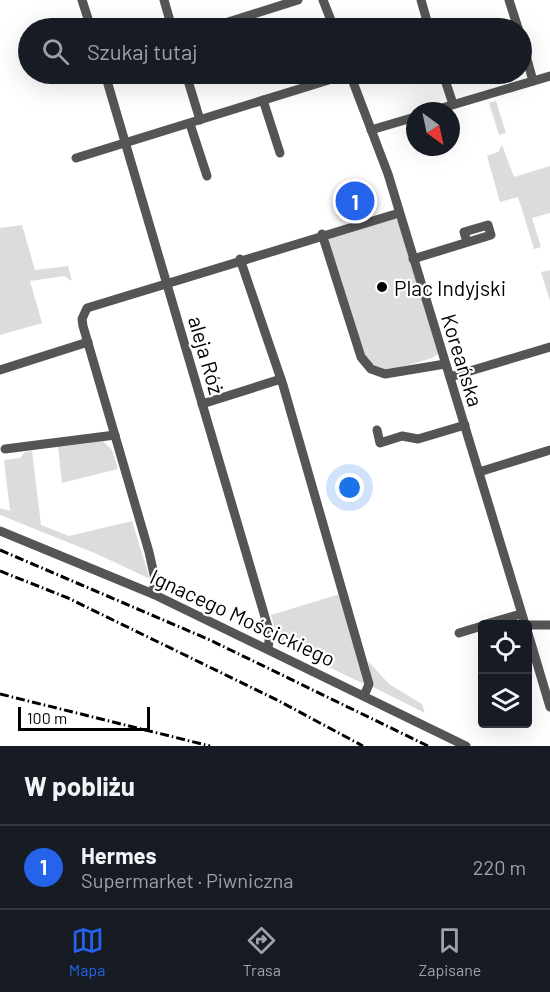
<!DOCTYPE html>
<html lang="pl">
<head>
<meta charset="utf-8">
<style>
  :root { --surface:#171b24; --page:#242831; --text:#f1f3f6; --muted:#9ea1a6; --line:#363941; --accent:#2563eb }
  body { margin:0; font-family:Barlow,sans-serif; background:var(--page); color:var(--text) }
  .controls { position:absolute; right:18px; bottom:18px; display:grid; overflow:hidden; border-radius:6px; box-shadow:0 6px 24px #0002 }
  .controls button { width:54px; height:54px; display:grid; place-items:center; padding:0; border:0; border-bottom:2px solid var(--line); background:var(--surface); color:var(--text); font:30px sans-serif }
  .compass { position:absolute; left:406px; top:102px; width:54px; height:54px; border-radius:50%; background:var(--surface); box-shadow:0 6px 24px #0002; rotate:147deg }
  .scale { position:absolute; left:18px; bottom:15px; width:132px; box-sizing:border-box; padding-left:6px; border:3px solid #000; border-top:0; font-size:16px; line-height:21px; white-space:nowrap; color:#000; -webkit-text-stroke:4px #fff; paint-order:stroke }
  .you { position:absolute; left:350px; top:488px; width:21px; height:21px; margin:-15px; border:4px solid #fff; border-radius:50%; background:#1a73e8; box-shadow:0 0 0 9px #1a73e833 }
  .badge { display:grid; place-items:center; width:39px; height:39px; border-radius:50%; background:var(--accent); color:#fff; font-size:20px; font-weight:700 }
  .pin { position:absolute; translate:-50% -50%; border:3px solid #fff; box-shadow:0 2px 6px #0006 }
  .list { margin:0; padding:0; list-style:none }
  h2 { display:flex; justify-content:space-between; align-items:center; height:78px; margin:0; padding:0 24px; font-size:26px }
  h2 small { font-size:20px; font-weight:400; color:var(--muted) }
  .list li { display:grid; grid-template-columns:39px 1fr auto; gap:18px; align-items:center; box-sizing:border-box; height:84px; padding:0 24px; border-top:2px solid var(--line) }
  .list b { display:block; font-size:22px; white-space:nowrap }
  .list p { margin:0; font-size:20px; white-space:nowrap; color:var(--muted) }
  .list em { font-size:20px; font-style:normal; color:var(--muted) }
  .icon { flex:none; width:33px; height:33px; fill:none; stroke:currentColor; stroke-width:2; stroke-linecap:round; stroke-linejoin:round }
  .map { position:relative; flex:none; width:550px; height:746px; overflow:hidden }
  .search { position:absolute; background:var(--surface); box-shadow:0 6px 24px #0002; left:18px; right:18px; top:18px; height:66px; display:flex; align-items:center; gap:15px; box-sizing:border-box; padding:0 21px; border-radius:33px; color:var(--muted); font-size:22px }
  .sheet { height:162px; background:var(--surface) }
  nav { display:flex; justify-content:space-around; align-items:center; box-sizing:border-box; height:84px; border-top:2px solid var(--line); background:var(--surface); font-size:16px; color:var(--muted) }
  nav a { display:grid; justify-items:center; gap:3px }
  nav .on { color:var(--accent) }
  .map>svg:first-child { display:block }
  .green { fill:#dcdcdc }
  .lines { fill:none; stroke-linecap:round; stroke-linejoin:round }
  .minor { stroke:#555; stroke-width:9 }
  .rail { stroke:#000; stroke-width:3; stroke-dasharray:9 3 1.5 3; stroke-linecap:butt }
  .poi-dot { fill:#000; stroke:#fff; stroke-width:2 }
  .labels { text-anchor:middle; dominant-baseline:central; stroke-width:4.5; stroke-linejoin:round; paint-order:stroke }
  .poi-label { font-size:21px; fill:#000; stroke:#fff; text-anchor:start }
  .street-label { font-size:21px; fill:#000; stroke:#fff }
</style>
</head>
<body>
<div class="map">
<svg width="550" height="746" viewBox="0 0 550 746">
  <rect width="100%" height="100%" fill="#fff"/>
  <g class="green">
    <path d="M 496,101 L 506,133 L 499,135 L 489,103 Z"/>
    <path d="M 502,145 L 514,177 L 550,166 L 550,213 L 532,218 L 541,247 L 534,249 L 518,197 L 500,202 L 487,156 L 498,152 Z"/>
    <path d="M 392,218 L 398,220 L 438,354 L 432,358 L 388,371 L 368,362 L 363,353 L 329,242 L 330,237 Z"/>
    <path d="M 22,225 L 35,270 L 68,266 L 72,281 L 64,276 L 30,281 L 42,323 L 0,335 L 0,228 Z"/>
    <path d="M 550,270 L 550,301 L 541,272 Z"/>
    <path d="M 103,441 L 112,450 L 118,469 L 62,483 L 58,447 Z"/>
    <path d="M 32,451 L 41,525 L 69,536 L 132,521 L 150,579 L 97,554 L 0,515 L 0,508 L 10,511 L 4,460 L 20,458 L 25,452 Z"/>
    <path d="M 340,594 L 365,682 L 364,684 L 279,643 L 271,615 Z"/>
    <path d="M 368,661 L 389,684 L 422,704 L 425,713 L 373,687 Z"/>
  </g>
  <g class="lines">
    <g class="minor">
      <path d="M 82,0 L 91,28"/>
      <path d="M 164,0 L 172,28"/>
      <path d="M 323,0 L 334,28"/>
      <path d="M 421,0 L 429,28"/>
      <path d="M 509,0 L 518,28"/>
      <path d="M 225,23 L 298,0"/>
      <path d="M 522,41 L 533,81"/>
      <path d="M 105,74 L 270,634 L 268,648"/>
      <path d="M 186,74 L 200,120"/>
      <path d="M 350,74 L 388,174 L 525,624"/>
      <path d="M 443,74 L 453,104"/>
      <path d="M 263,100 L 280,153"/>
      <path d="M 432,111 L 550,76"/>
      <path d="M 190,124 L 207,176"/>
      <path d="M 371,130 L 415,117"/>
      <path d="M 76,158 L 348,74"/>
      <path d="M 322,234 L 361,357 L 371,369 L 385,374 L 445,364"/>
      <path d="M 240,259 L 283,385 L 369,684 L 364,696"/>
      <path d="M 413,259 L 491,235 L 488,225 L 464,232 L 467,242"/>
      <path d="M 0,370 L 88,342"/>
      <path d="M 450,377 L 550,347"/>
      <path d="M 202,404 L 281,379"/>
      <path d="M 377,430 L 380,443 L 402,436 L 418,439 L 465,425"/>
      <path d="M 5,449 L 115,435"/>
      <path d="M 479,472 L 550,450"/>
      <path d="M 0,531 L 153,594 L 466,746"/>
      <path d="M 153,594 L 155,579 L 149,552 L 83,326 L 82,319 L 87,308 L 399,213"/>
      <path d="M 486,624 L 521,614"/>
      <path d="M 528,625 L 550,625"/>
      <path d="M 459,633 L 482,626"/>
      <path d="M 528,633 L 550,707"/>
    </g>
    <g class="rail">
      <path d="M 0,550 L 210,640 L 428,746"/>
      <path d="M 0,571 L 68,598 L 279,701 L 363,746"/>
      <path d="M 0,694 L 210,746"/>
    </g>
  </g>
  <circle class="poi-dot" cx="382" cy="287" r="6"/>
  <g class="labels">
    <g class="poi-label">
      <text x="394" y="287">Plac Indyjski</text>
    </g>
    <g class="street-label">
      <text transform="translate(207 355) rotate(74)">aleja Róż</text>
      <text transform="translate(463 360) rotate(73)">Koreańska</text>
      <text transform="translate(243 617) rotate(25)">Ignacego Mościckiego</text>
    </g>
  </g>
</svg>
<div class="controls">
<button><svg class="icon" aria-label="locate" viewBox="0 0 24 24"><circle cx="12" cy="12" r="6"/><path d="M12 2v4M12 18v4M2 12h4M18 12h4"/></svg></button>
<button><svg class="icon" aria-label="layers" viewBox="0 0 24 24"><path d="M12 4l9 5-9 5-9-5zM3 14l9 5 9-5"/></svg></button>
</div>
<svg class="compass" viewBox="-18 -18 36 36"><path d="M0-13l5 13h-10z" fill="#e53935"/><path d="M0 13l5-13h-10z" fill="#9ea1a6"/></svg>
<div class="scale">100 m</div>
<div class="you"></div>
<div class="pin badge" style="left:355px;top:201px">1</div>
<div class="search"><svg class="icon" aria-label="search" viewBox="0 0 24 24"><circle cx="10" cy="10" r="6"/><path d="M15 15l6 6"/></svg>Szukaj tutaj</div>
</div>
<section class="sheet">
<h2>W pobliżu<small></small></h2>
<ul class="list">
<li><span class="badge">1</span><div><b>Hermes</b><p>Supermarket · Piwniczna</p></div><em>220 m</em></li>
</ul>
</section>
<nav>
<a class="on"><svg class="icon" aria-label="map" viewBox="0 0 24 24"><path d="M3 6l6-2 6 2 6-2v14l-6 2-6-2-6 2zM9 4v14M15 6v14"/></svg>Mapa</a>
<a><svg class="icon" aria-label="directions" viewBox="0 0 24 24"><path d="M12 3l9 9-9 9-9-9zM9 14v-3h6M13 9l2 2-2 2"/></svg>Trasa</a>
<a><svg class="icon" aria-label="saved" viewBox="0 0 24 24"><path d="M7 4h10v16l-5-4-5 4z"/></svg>Zapisane</a>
</nav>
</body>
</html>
